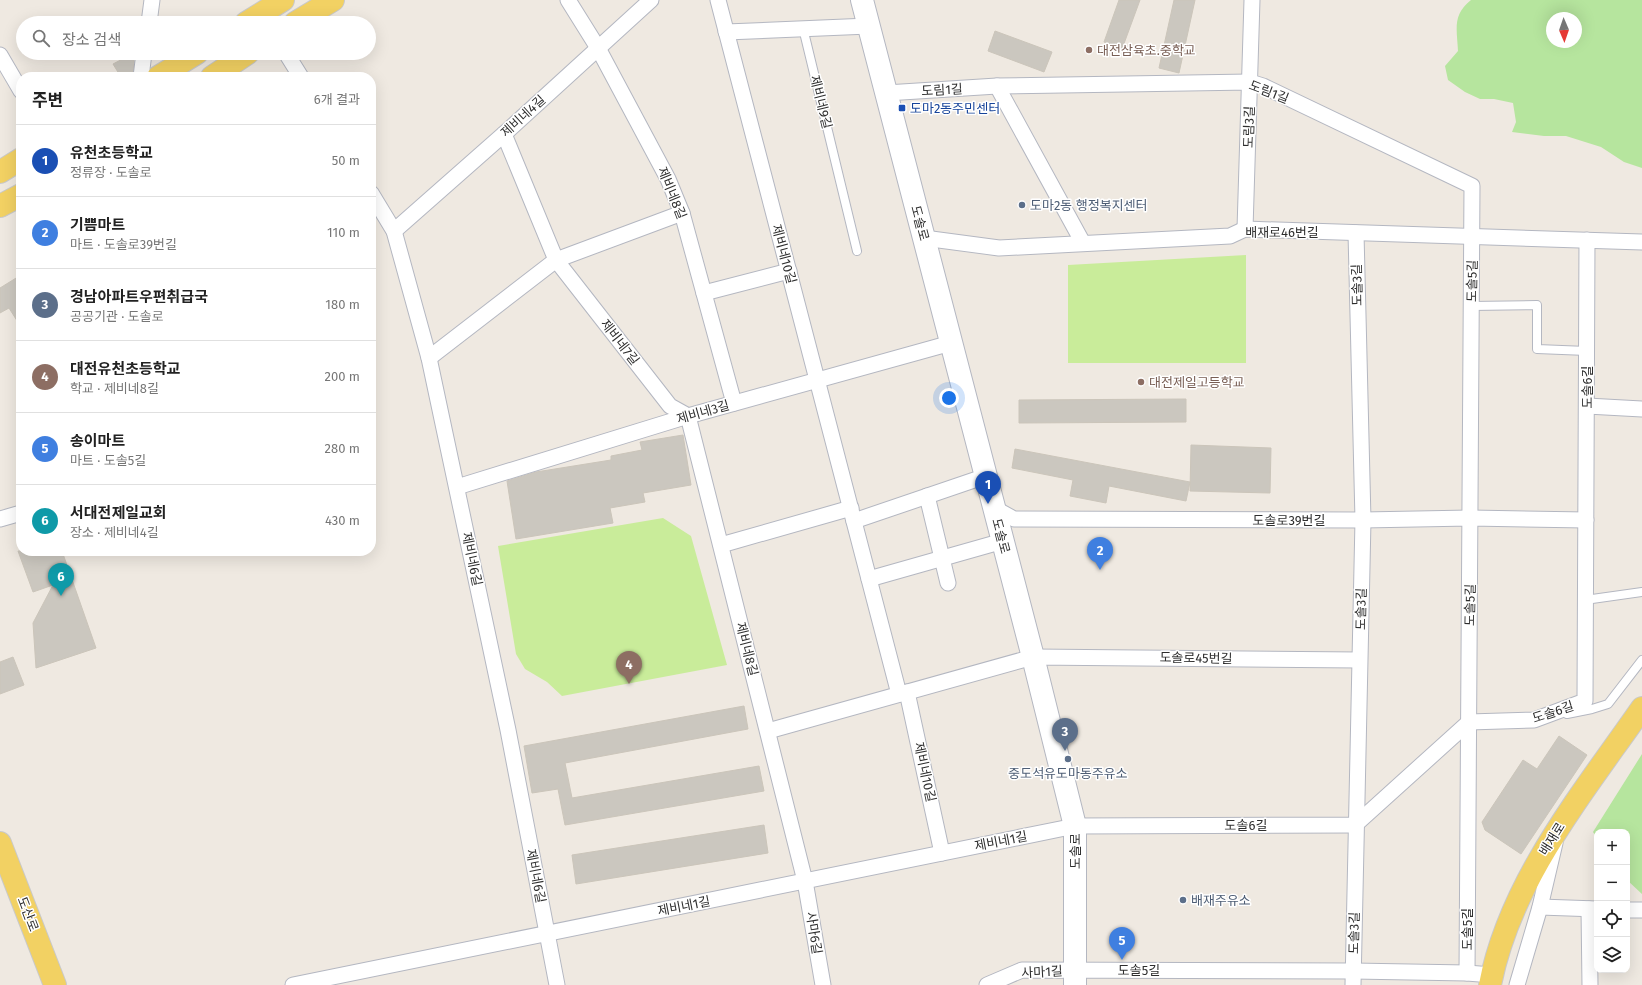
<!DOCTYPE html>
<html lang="ko">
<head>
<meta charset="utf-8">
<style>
  :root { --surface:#fff; --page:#f6f6f6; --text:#222; --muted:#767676; --line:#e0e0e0; --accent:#4264fb }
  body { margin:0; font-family:"Fira Sans","Noto Sans KR",sans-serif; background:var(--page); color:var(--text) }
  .controls { position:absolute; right:12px; bottom:12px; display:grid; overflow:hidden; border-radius:8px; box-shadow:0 4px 16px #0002 }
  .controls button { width:36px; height:36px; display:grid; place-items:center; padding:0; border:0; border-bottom:1px solid var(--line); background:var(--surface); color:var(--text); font:20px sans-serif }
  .compass { position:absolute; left:1546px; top:12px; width:36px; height:36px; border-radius:50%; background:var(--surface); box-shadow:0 4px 16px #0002; rotate:178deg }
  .you { position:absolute; left:949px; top:398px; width:14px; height:14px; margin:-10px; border:3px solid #fff; border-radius:50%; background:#1a73e8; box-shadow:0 0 0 6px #1a73e833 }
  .badge { display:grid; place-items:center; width:26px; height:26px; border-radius:50%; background:var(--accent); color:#fff; font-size:13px; font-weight:700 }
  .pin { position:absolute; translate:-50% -33px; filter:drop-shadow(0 1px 2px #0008) }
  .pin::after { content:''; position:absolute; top:21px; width:14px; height:12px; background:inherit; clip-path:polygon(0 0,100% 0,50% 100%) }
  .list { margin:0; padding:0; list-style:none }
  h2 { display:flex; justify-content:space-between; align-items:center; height:52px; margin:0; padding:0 16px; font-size:17px }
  h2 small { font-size:13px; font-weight:400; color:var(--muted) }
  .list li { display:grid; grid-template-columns:26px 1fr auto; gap:12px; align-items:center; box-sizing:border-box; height:72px; padding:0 16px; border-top:1px solid var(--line) }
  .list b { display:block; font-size:15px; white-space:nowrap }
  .list p { margin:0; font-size:13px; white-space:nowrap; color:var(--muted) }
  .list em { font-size:13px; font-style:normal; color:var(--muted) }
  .icon { flex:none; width:22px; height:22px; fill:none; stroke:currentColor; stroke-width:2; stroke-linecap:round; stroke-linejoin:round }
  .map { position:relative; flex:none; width:1642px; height:985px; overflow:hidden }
  .search { position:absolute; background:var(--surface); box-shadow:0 4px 16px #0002; left:16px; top:16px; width:360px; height:44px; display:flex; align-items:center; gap:10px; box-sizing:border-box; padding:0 14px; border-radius:22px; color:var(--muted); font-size:15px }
  .panel { position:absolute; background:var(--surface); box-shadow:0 4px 16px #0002; left:16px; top:72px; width:360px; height:484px; border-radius:16px }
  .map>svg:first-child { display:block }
  .green { fill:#b6e59e; fill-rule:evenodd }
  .pitch { fill:#c9ec9a }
  .building { fill:#cbc7bf; stroke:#cbc5ba }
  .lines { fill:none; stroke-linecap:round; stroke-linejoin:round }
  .lane-casing { stroke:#b4b7c1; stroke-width:10 }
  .street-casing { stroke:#b4b7c1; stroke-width:17 }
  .secondary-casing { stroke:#b4b7c1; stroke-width:24 }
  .primary-casing { stroke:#c9c9c9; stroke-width:24 }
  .lane { stroke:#fff; stroke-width:8 }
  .street { stroke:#fff; stroke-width:15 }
  .secondary { stroke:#fff; stroke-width:22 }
  .primary { stroke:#f2d163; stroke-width:22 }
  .education-dot { fill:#8d6e63; stroke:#fff; stroke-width:1.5 }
  .transit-dot { fill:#1a4fb4; stroke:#fff; stroke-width:1.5 }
  .service-dot { fill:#5c6f8a; stroke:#fff; stroke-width:1.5 }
  .labels { text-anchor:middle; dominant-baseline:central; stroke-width:3; stroke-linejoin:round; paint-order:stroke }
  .education-label { font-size:13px; fill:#785e54; stroke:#fff; text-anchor:start }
  .street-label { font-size:13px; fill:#2e2e2e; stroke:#fff }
  .transit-label { font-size:13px; fill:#164399; stroke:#fff; text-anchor:start }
  .service-label { font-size:13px; fill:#4e5e75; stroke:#fff; text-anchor:start }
</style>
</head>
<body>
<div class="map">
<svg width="1642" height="985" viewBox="0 0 1642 985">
  <rect width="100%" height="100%" fill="#efe9e1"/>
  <g class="green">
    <path d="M 1471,0 L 1642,0 L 1642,168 L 1624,162 L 1601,147 L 1566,136 L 1544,136 L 1512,132 L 1516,122 L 1513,103 L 1494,99 L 1480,99 L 1465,92 L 1448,80 L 1445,66 L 1458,51 C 1457,29 1452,15 1471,0 ZM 1552,18 L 1576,18 L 1576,42 L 1552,42 Z"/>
    <path d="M 1642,754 L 1642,894 L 1627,880 L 1627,832 L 1597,832 L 1597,838 L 1593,832 Z"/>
  </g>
  <g class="pitch">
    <path d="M 1246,255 L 1246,363 L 1068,363 L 1068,265 Z"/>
    <path d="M 663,518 L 691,536 L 727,665 L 562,696 L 547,682 L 525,669 L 516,654 L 498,546 Z"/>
  </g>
  <g class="building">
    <path d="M 1119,0 L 1140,0 L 1122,49 L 1104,42 Z"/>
    <path d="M 1174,0 L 1195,0 L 1179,73 L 1159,68 Z"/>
    <path d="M 995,31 L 1052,52 L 1044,72 L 988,51 Z"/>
    <path d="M 130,55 L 134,61 L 133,72 L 124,77 L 121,77 L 113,64 Z"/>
    <path d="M 21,275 L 21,327 L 9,308 L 0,313 L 0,288 Z"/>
    <path d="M 1186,399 L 1186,422 L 1019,423 L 1019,400 Z"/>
    <path d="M 683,435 L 691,485 L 643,493 L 645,502 L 610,508 L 613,523 L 516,539 L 507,481 L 536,472 L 611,460 L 611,456 L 642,450 L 640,442 Z"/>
    <path d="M 1191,445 L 1271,448 L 1270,493 L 1190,491 Z"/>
    <path d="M 1015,449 L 1190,482 L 1186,501 L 1109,486 L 1106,503 L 1070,496 L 1073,480 L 1012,468 Z"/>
    <path d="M 18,551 L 62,551 L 96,648 L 36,668 L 33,623 L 53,585 L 33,592 Z"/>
    <path d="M 13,657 L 24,685 L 0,694 L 0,662 Z"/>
    <path d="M 744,706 L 748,729 L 565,763 L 572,798 L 759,766 L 764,791 L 565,825 L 558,789 L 532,793 L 524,746 Z"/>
    <path d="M 1559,736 L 1587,755 L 1521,854 L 1485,830 L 1482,822 L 1523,760 L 1537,769 Z"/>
    <path d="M 764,825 L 768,853 L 576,884 L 572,855 Z"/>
  </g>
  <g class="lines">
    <defs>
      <g id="lane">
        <path d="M 803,28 L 857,251"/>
        <path d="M 1471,306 L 1537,305 L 1537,349 L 1587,351"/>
        <path d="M 1585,600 L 1642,592"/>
        <path d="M 1567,714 L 1592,709 L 1608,704 L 1642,660"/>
      </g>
      <g id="street">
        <path d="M 568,0 L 598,48 L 668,179 L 682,213 L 734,403"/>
        <path d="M 718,0 L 899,694"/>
        <path d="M 149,23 L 152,0"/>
        <path d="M 726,32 L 869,26"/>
        <path d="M 286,53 L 301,77"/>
        <path d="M 0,55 L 21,91"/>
        <path d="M 141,77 L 144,53"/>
        <path d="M 997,86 L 1083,243"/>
        <path d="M 886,93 L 997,86 L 1250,82 L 1263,86 L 1472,186 L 1467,973"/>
        <path d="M 504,134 L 556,260 L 670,406 L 688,416 L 805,881 L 823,985"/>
        <path d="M 371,193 L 394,231 L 429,358 L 508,730 L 557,985"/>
        <path d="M 1245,229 L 1252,0"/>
        <path d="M 394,231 L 504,134 L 651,0"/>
        <path d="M 924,238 L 999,248 L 1230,236 L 1245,229 L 1642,242"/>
        <path d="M 704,293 L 789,271"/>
        <path d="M 429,358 L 556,260 L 682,213"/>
        <path d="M 1587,406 L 1642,409"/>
        <path d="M 457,487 L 688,416 L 951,343"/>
        <path d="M 927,496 L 948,583"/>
        <path d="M 994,508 L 1014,519 L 1363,520 L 1470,518 L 1586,520"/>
        <path d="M 0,519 L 21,513"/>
        <path d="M 854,521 L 986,476"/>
        <path d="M 721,545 L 851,508"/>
        <path d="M 869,579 L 1003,541"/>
        <path d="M 907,692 L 942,853"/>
        <path d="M 768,731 L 1033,657 L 1359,660"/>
        <path d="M 1540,907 L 1597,909"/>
        <path d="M 1589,909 L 1590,985"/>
        <path d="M 1627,910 L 1642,910"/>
        <path d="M 293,985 L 1075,826 L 1355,825 L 1469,722 L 1534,720 L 1585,701 L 1587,240"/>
        <path d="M 987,985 L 1022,970 L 1353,971 L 1467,973 L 1492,975"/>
        <path d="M 1353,985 L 1363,520 L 1356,233"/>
        <path d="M 1517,985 L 1540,907 L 1555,843"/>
      </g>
      <path id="secondary" d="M 862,0 L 1033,657 L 1075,826 L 1075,985"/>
      <g id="primary">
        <path d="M 246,23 L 283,0"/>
        <path d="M 295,23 L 333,0"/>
        <path d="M 158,77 L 197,53"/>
        <path d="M 212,77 L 248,53"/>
        <path d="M 0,172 L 21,159"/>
        <path d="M 0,206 L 21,195"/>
        <path d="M 0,843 L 55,985"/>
        <path d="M 1490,985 C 1510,881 1583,793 1642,708"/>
      </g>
    </defs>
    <use href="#lane" class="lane-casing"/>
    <use href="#street" class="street-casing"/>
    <use href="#secondary" class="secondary-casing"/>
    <use href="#primary" class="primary-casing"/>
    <use href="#lane" class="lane"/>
    <use href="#street" class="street"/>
    <use href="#secondary" class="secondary"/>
    <use href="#primary" class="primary"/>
  </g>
  <g class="education-dot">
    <circle cx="1089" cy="50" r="4"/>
    <circle cx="1141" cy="382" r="4"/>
  </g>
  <rect class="transit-dot" x="898" y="104" width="8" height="8" rx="2"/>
  <g class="service-dot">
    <circle cx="1022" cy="205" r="4"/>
    <circle cx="1068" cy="759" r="4"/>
    <circle cx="1183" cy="900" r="4"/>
  </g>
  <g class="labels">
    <g class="education-label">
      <text x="1097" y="50">대전삼육초.중학교</text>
      <text x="1149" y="382">대전제일고등학교</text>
    </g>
    <g class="street-label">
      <text transform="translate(942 90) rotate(-3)">도림1길</text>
      <text transform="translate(1269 92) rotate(21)">도림1길</text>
      <text transform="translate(821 102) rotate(76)">제비네9길</text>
      <text transform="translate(523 116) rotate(-42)">제비네4길</text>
      <text transform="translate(1249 127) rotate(-88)">도림3길</text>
      <text transform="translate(672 193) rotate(68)">제비네8길</text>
      <text transform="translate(920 223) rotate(75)">도솔로</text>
      <text x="1282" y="232">배재로46번길</text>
      <text transform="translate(784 254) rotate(75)">제비네10길</text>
      <text transform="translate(1472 281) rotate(-89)">도솔5길</text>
      <text transform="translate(1357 285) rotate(-91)">도솔3길</text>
      <text transform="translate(620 342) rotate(52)">제비네7길</text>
      <text transform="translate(1587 387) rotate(-90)">도솔6길</text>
      <text transform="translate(703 412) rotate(-16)">제비네3길</text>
      <text x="1289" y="520">도솔로39번길</text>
      <text transform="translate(1001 536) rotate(75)">도솔로</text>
      <text transform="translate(472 559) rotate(78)">제비네6길</text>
      <text transform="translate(1470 605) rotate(-89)">도솔5길</text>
      <text transform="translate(1361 609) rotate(-89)">도솔3길</text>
      <text transform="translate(747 649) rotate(76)">제비네8길</text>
      <text transform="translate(1196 658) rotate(1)">도솔로45번길</text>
      <text transform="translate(1553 712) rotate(-18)">도솔6길</text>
      <text transform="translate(925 772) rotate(78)">제비네10길</text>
      <text x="1246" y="825">도솔6길</text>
      <text transform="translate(1552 839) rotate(-58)">배재로</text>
      <text transform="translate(1001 841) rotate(-11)">제비네1길</text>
      <text transform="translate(1075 851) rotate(-90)">도솔로</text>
      <text transform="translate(536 876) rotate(79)">제비네6길</text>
      <text transform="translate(684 906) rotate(-11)">제비네1길</text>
      <text transform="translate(28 914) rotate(69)">도산로</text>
      <text transform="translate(1467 929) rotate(-90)">도솔5길</text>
      <text transform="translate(814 933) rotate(81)">사마6길</text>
      <text transform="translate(1354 933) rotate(-89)">도솔3길</text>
      <text x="1139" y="970">도솔5길</text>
      <text transform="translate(1042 972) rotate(-3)">사마1길</text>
    </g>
    <g class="transit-label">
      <text x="910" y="108">도마2동주민센터</text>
    </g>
    <g class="service-label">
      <text x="1030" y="205">도마2동 행정복지센터</text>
      <text x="1068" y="773" text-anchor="middle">중도석유도마동주유소</text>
      <text x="1191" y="900">배재주유소</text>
    </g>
  </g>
</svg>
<div class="controls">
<button>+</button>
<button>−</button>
<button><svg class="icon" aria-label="locate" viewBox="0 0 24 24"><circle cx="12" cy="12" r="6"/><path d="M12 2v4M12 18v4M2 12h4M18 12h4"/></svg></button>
<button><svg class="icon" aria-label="layers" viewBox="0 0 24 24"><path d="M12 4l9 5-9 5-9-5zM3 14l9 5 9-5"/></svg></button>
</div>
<svg class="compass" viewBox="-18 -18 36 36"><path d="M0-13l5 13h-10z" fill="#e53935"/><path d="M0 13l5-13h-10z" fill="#767676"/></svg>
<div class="you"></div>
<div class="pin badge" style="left:988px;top:504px;background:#1a4fb4">1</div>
<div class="pin badge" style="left:1100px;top:570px;background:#3f7fe0">2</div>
<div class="pin badge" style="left:1065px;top:751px;background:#5c6f8a">3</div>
<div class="pin badge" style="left:629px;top:684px;background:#8d6e63">4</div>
<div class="pin badge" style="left:1122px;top:960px;background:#3f7fe0">5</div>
<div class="pin badge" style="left:61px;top:596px;background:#0f9aa8">6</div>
<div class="search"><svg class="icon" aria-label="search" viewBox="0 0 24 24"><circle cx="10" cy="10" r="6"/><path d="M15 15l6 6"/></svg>장소 검색</div>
<section class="panel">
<h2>주변<small>6개 결과</small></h2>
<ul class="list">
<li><span class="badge" style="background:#1a4fb4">1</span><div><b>유천초등학교</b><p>정류장 · 도솔로</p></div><em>50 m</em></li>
<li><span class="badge" style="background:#3f7fe0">2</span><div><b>기쁨마트</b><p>마트 · 도솔로39번길</p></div><em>110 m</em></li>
<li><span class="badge" style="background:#5c6f8a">3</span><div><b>경남아파트우편취급국</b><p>공공기관 · 도솔로</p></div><em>180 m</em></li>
<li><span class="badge" style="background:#8d6e63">4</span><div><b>대전유천초등학교</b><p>학교 · 제비네8길</p></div><em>200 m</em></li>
<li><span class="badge" style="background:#3f7fe0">5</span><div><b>송이마트</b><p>마트 · 도솔5길</p></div><em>280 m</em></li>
<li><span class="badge" style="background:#0f9aa8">6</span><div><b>서대전제일교회</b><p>장소 · 제비네4길</p></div><em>430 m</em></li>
</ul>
</section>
</div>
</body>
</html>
